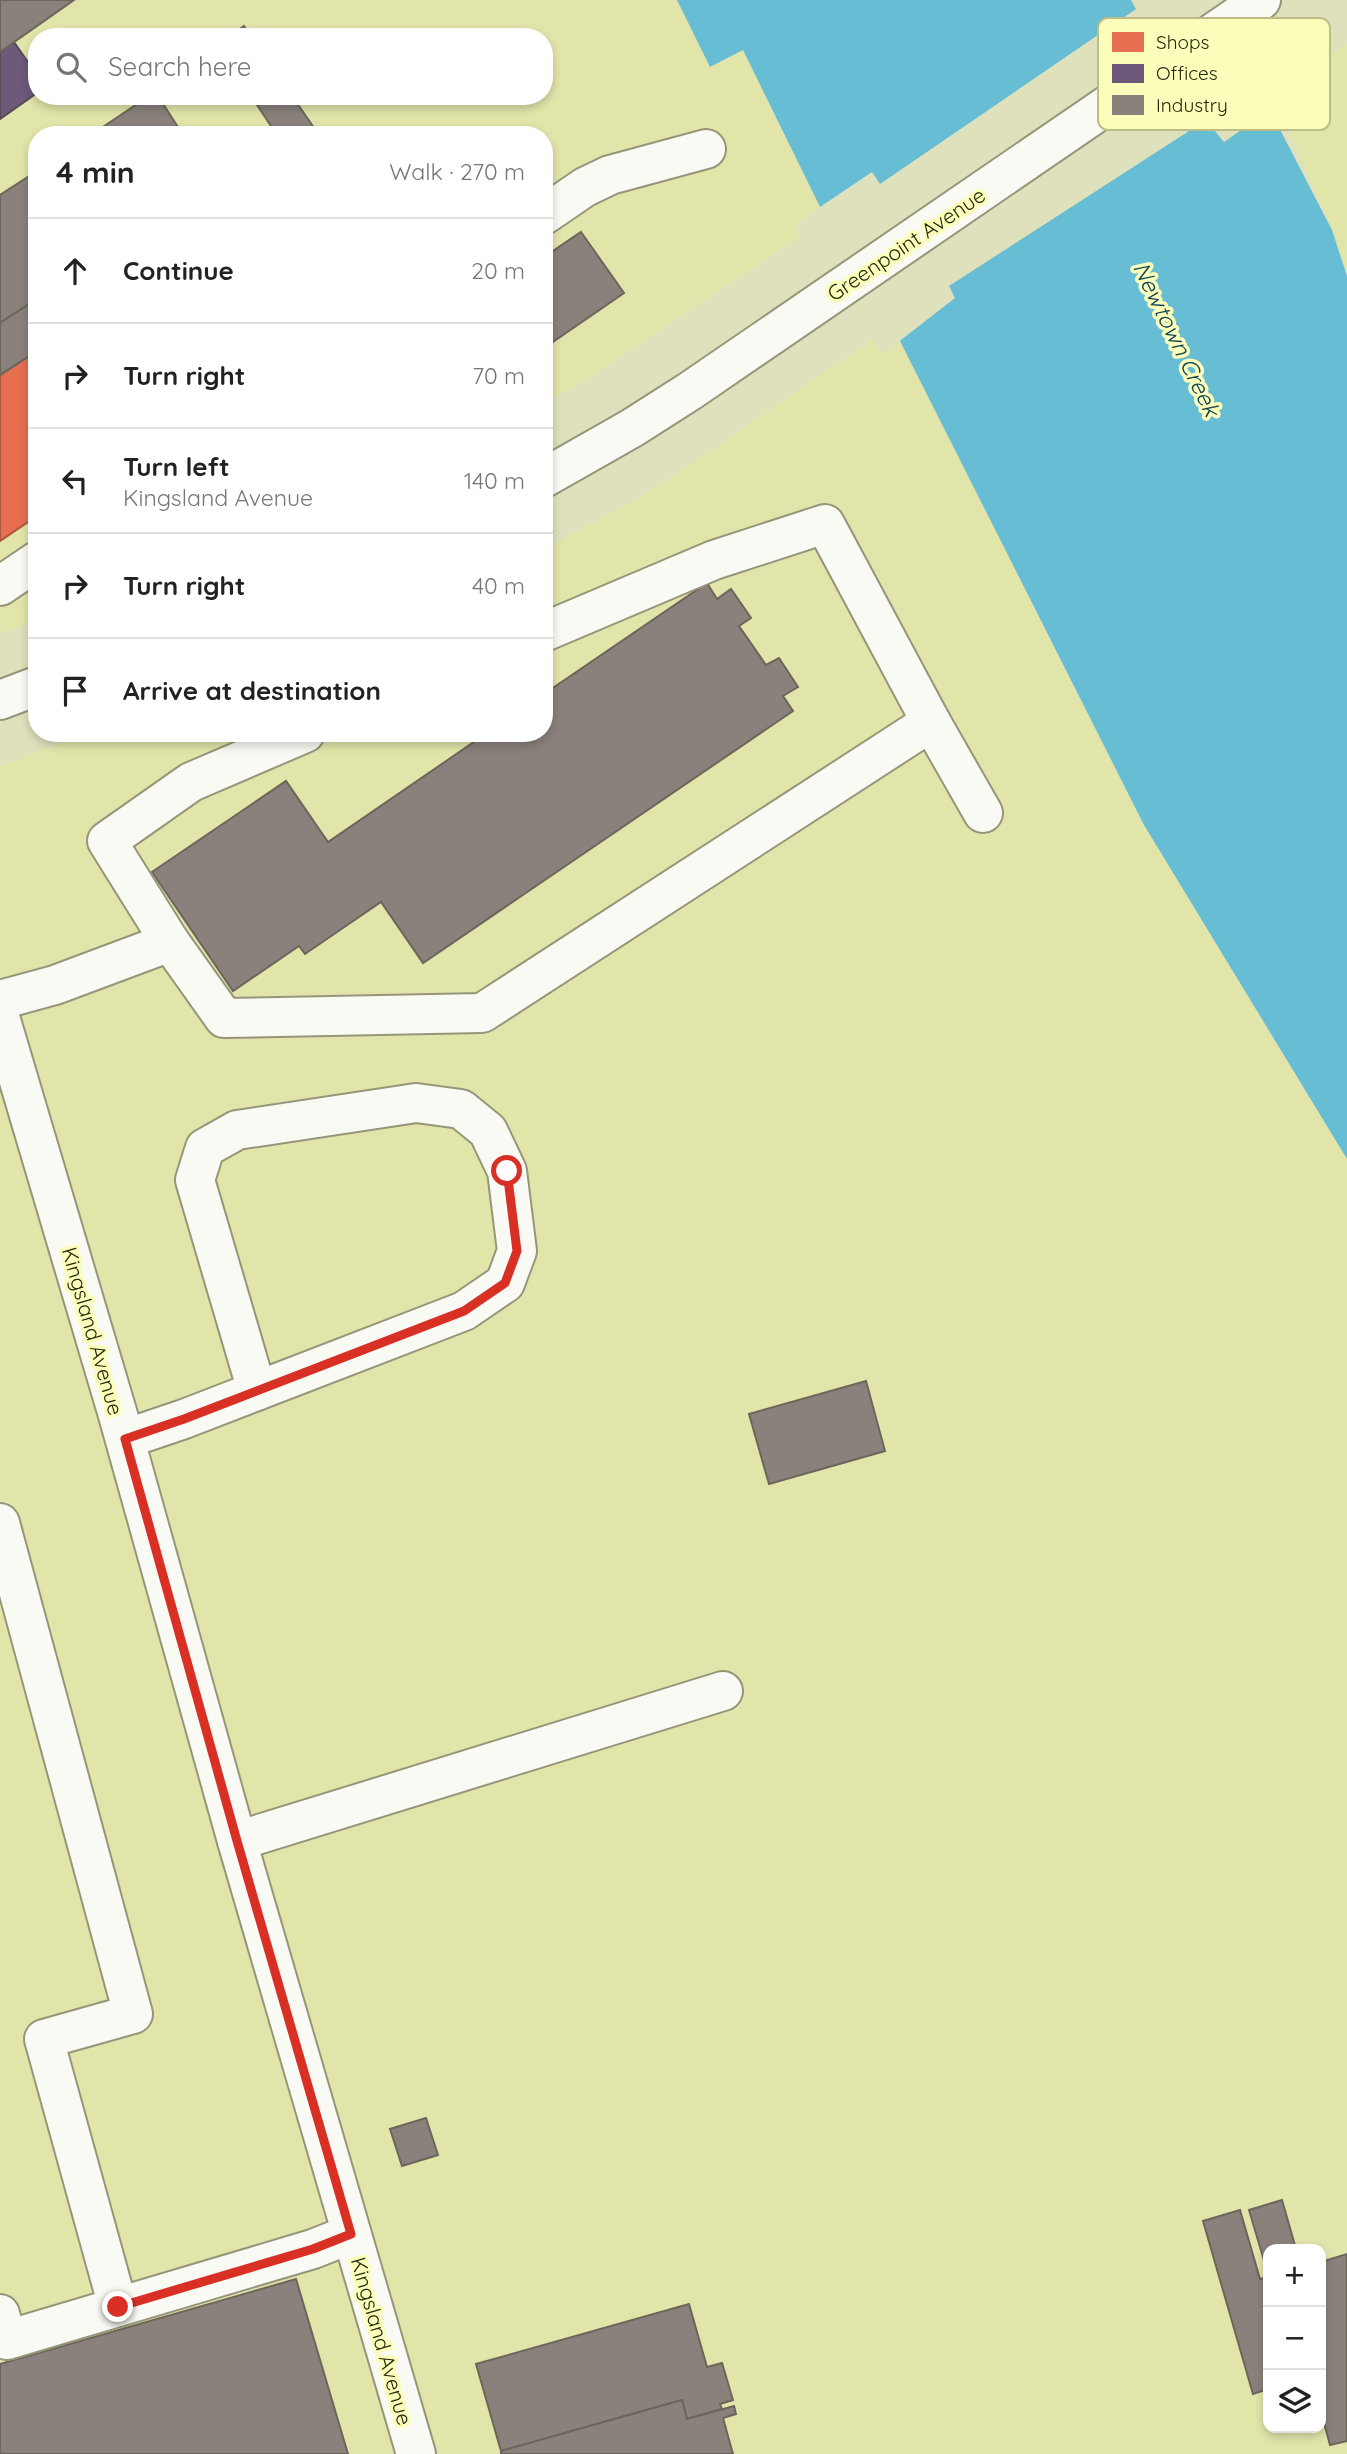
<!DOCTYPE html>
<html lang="en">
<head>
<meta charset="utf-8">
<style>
  :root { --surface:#fff; --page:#f6f6f6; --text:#222; --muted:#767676; --line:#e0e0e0 }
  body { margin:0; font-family:Quicksand,sans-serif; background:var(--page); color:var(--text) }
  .controls { position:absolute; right:21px; bottom:21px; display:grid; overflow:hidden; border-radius:14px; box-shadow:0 4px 10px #0003 }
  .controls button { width:63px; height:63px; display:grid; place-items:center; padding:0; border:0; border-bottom:2px solid var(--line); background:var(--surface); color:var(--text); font:35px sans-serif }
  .stop { position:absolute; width:21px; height:21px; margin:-16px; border:5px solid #d93025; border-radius:50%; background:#fff }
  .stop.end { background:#d93025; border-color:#fff; box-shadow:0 2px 7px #0008 }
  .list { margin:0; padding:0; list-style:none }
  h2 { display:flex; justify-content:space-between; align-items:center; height:91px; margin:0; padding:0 28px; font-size:30px }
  h2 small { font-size:23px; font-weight:400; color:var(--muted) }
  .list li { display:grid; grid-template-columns:46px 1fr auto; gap:21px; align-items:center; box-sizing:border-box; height:105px; padding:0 28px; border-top:2px solid var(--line) }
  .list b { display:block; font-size:26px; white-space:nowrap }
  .list p { margin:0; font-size:23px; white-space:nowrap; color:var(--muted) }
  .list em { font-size:23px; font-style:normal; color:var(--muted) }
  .icon { flex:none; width:38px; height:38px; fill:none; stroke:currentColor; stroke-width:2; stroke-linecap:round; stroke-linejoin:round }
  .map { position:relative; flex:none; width:1347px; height:2454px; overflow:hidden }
  .search { position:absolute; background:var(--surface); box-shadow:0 4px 10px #0003; left:28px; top:28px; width:525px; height:77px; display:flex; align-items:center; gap:18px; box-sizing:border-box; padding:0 24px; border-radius:28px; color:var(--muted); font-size:26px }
  .panel { position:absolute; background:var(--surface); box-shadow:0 4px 10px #0003; left:28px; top:126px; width:525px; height:616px; border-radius:28px }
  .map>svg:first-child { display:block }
  .built { fill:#e2e5aa; fill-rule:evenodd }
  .water { fill:#67bdd4 }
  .pier { fill:#dfe1bc }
  .shops { fill:#e76f51; stroke:#ad593c; stroke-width:2 }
  .offices { fill:#6d597a; stroke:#574a58; stroke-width:2 }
  .industry { fill:#8a817c; stroke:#6c665a; stroke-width:2 }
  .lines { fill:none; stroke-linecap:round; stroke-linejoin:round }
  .minor-casing { stroke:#959679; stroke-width:42 }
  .major-casing { stroke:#959679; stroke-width:42 }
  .minor { stroke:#fafaf5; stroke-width:38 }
  .major { stroke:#fafaf5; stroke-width:38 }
  .route { stroke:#d93025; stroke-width:9 }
  .labels { text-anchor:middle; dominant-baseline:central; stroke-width:7; stroke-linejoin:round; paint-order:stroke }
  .street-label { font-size:21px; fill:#25260a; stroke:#fbfeba }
  .water-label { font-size:23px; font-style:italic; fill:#0f4156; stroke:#fbfeba }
  .key { fill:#fbfeba; stroke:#bbbd85; stroke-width:2 }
  .key-label { font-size:19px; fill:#25260a }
</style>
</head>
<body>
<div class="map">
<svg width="1347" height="2454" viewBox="0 0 1347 2454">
  <rect width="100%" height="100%" fill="#dfe1bc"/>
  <g class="built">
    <path d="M 0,0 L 677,0 L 710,67 L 743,50 L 820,208 L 793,226 L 800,236 L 578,385 L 544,403 L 544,135 L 37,135 L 37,621 L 0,634 ZM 37,37 L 544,37 L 544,96 L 37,96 Z"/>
    <path d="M 1347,43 L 1347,276 L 1332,230 L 1276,100 Z"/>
    <path d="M 871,340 L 883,354 L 900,341 L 1144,825 L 1347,1159 L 1347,2454 L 0,2454 L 0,766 L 90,733 L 544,733 L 544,548 L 632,502 L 710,451 ZM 1268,2249 L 1321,2249 L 1321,2428 L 1268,2428 Z"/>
  </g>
  <path class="water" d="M 677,0 L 1213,0 L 1332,230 L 1347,276 L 1347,1159 L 1144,825 L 900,341 L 825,217 L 743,50 L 710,67 Z"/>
  <path class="pier" d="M 1131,0 L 1217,0 L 1265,92 L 1257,98 L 1267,112 L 1224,142 L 1206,120 L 949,286 L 955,298 L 897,343 L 817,209 L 872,172 L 880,184 L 1136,9 Z"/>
  <path class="shops" d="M 37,351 L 37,516 L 0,541 L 0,375 Z"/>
  <path class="offices" d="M 14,42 L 37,75 L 37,93 L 0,119 L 0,52 Z"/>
  <g class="industry">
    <path d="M 0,0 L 74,0 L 0,52 Z"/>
    <path d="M 244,26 L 251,37 L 229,37 Z"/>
    <path d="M 149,96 L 158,96 L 183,135 L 91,135 Z"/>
    <path d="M 251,96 L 292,96 L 319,135 L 277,135 Z"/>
    <path d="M 37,171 L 37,299 L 0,323 L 0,195 Z"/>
    <path d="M 581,232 L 624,293 L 544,348 L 544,257 Z"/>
    <path d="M 37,299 L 37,351 L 0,375 L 0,323 Z"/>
    <path d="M 707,583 L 717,599 L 731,589 L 751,618 L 739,626 L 766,665 L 779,658 L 798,687 L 783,696 L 793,711 L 423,963 L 381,902 L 305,954 L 299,946 L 233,991 L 152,872 L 286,781 L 328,842 L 487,733 L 544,733 L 544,694 Z"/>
    <path d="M 866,1381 L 885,1451 L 769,1484 L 749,1414 Z"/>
    <path d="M 426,2118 L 438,2155 L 402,2166 L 390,2129 Z"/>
    <path d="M 1282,2200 L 1296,2249 L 1268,2249 L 1268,2274 L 1249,2210 Z"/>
    <path d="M 1240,2210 L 1260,2279 L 1268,2277 L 1268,2389 L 1253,2394 L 1203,2221 Z"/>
    <path d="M 1347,2254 L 1347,2441 L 1330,2445 L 1324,2423 L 1321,2424 L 1321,2262 Z"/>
    <path d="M 296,2279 L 348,2454 L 0,2454 L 0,2364 Z"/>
    <path d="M 689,2304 L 707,2367 L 722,2363 L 733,2400 L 720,2404 L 722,2409 L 687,2419 L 682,2400 L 501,2451 L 476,2364 Z"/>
    <path d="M 682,2400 L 687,2419 L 734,2406 L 736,2414 L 723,2418 L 733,2454 L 501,2454 L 501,2451 Z"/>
  </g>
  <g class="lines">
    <defs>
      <g id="minor">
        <path d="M 544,215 L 585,187 L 610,175 L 706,149"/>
        <path d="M 0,586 L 37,561"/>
        <path d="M 544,632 L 714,560 L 825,524 L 931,722 L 983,813"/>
        <path d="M 305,733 L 191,782 L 107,841 L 170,942 L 224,1018 L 482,1013 L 931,722"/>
        <path d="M 0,1000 L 55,985 L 170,942"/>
        <path d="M 125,1439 L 184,1419 L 464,1311 L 505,1283 L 517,1251 L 507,1171 L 488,1131 L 461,1109 L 416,1103 L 237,1130 L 205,1148 L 195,1180 L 257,1391"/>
        <path d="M 0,1523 L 133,2014 L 44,2039 L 118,2307"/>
        <path d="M 237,1841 L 723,1691"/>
        <path d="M 0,2314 L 7,2340 L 313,2249 L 351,2234"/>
      </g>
      <g id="major">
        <path d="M 544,478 L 632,428 L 690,391 L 1261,0"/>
        <path d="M 0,700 L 37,686"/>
        <path d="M 0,1017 L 118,1415 L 237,1841 L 416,2454"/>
      </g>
    </defs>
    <use href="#minor" class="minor-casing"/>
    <use href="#major" class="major-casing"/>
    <use href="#minor" class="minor"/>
    <use href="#major" class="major"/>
  </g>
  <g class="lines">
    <path class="route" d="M 118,2307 L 313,2249 L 351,2234 L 237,1841 L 125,1439 L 184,1419 L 464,1311 L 505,1283 L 517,1251 L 507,1171"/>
  </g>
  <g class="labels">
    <g class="street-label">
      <text transform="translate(906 244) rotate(-34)">Greenpoint Avenue</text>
      <text transform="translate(93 1331) rotate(74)">Kingsland Avenue</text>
      <text transform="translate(382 2341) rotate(74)">Kingsland Avenue</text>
    </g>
    <g class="water-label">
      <text transform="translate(1177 339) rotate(64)">Newtown Creek</text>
    </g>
  </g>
  <rect x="1098" y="18" width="232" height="112" rx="10" class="key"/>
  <rect x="1112" y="32" width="32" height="20" fill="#e76f51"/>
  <rect x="1112" y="64" width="32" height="19" fill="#6d597a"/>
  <rect x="1112" y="95" width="32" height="20" fill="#8a817c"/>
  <g class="key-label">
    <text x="1156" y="49">Shops</text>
    <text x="1156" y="80">Offices</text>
    <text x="1156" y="112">Industry</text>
  </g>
</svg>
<div class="controls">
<button>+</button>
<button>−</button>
<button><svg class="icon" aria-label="layers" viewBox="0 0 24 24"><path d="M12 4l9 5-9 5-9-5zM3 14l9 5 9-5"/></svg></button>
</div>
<div class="stop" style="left:507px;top:1171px"></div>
<div class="stop end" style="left:118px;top:2307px"></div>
<div class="search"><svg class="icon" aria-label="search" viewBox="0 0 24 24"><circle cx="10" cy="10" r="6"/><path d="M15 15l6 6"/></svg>Search here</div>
<section class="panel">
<h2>4 min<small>Walk · 270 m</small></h2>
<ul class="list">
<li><svg class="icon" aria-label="ahead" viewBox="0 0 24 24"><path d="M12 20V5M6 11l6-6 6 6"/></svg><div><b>Continue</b></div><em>20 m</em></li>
<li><svg class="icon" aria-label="right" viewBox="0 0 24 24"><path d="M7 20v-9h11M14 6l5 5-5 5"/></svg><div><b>Turn right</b></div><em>70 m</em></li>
<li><svg class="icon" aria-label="left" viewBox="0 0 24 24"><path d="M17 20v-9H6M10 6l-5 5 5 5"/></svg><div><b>Turn left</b><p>Kingsland Avenue</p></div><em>140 m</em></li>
<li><svg class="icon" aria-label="right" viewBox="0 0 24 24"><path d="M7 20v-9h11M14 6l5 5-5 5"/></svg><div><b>Turn right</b></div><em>40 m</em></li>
<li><svg class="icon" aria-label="arrive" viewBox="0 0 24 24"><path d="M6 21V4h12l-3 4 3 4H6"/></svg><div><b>Arrive at destination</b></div></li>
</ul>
</section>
</div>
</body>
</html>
